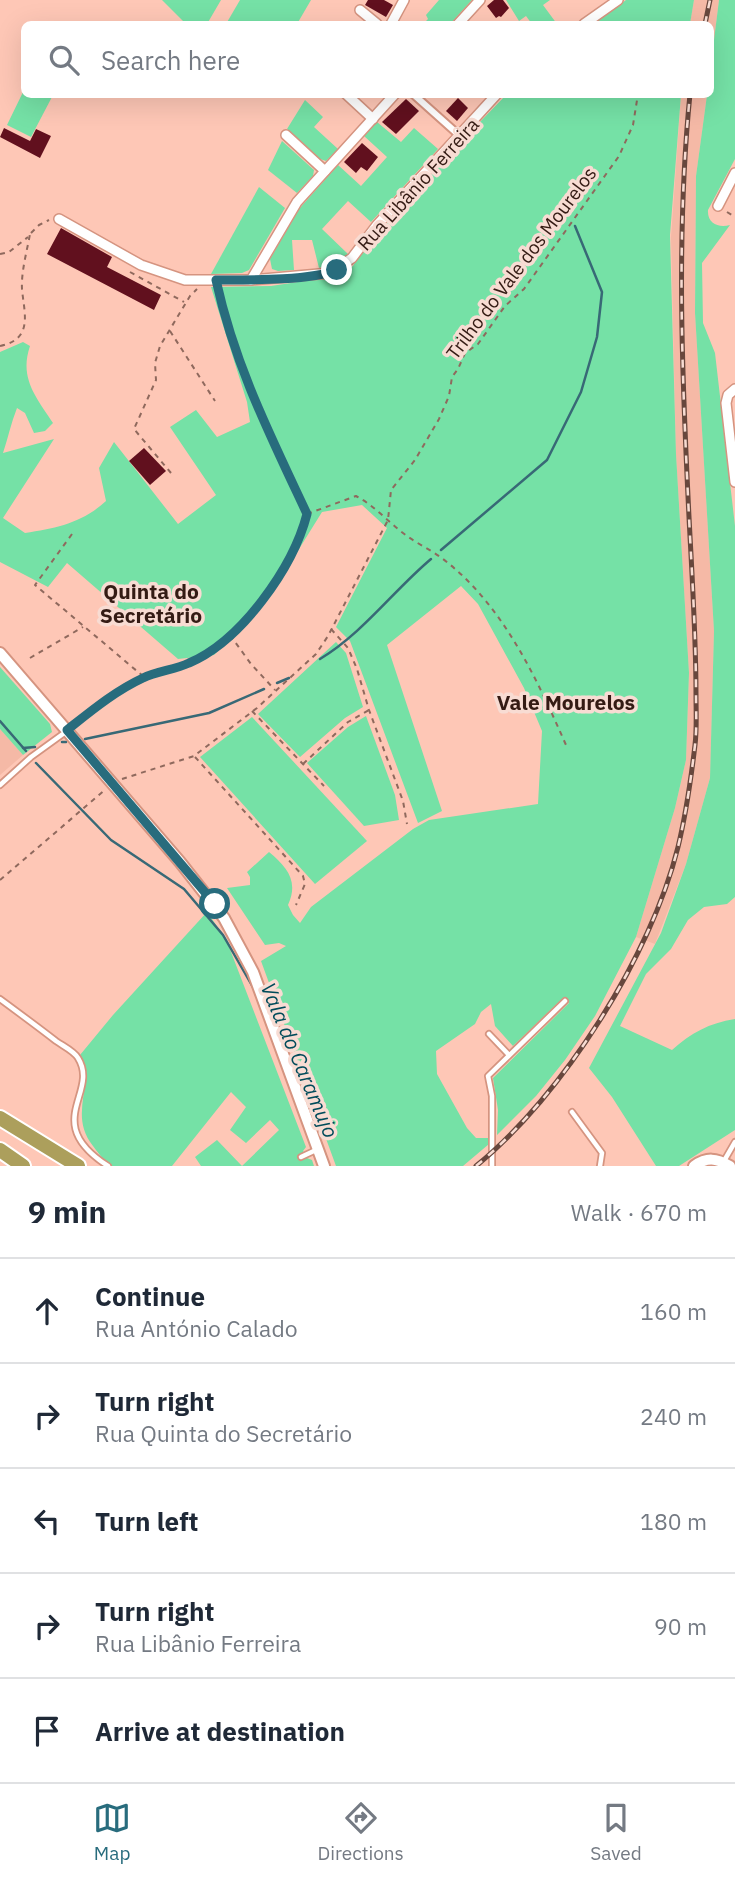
<!DOCTYPE html>
<html lang="en">
<head>
<meta charset="utf-8">
<style>
  :root { --surface:#fff; --page:#f6f6f7; --text:#1f2937; --muted:#747a83; --line:#e0e1e3; --accent:#286c7d }
  body { margin:0; font-family:"IBM Plex Sans",sans-serif; background:var(--page); color:var(--text) }
  .stop { position:absolute; width:21px; height:21px; margin:-16px; border:5px solid #286c7d; border-radius:50%; background:#fff }
  .stop.end { background:#286c7d; border-color:#fff; box-shadow:0 2px 7px #0008 }
  .list { margin:0; padding:0; list-style:none }
  h2 { display:flex; justify-content:space-between; align-items:center; height:91px; margin:0; padding:0 28px; font-size:30px }
  h2 small { font-size:23px; font-weight:400; color:var(--muted) }
  .list li { display:grid; grid-template-columns:46px 1fr auto; gap:21px; align-items:center; box-sizing:border-box; height:105px; padding:0 28px; border-top:2px solid var(--line) }
  .list b { display:block; font-size:26px; white-space:nowrap }
  .list p { margin:0; font-size:23px; white-space:nowrap; color:var(--muted) }
  .list em { font-size:23px; font-style:normal; color:var(--muted) }
  .icon { flex:none; width:38px; height:38px; fill:none; stroke:currentColor; stroke-width:2; stroke-linecap:round; stroke-linejoin:round }
  .map { position:relative; flex:none; width:735px; height:1166px; overflow:hidden }
  .search { position:absolute; background:var(--surface); box-shadow:0 7px 28px #0002; left:21px; right:21px; top:21px; height:77px; display:flex; align-items:center; gap:18px; box-sizing:border-box; padding:0 24px; border-radius:10px; color:var(--muted); font-size:26px }
  .sheet { height:616px; background:var(--surface) }
  nav { display:flex; justify-content:space-around; align-items:center; box-sizing:border-box; height:98px; border-top:2px solid var(--line); background:var(--surface); font-size:19px; color:var(--muted) }
  nav a { display:grid; justify-items:center; gap:4px }
  nav .on { color:var(--accent) }
  .map>svg:first-child { display:block }
  .built { fill:#f5b9a6 }
  .green { fill:#75e1a6 }
  .lines { fill:none; stroke-linecap:round; stroke-linejoin:round }
  .stream { stroke:#386976; stroke-width:2.5 }
  .building { fill:#61101e }
  .service-casing { stroke:#d59480; stroke-width:8 }
  .pedestrian-casing { stroke:#d59480; stroke-width:10 }
  .minor-casing { stroke:#d59480; stroke-width:12 }
  .tertiary-casing { stroke:#d59480; stroke-width:14 }
  .trunk-casing { stroke:#fff; stroke-width:18 }
  .path { stroke:#8f695d; stroke-width:2; stroke-dasharray:5 5; stroke-linecap:butt }
  .service { stroke:#fff; stroke-width:4.5 }
  .pedestrian { stroke:#fff; stroke-width:6 }
  .minor { stroke:#fff; stroke-width:9 }
  .tertiary { stroke:#fff; stroke-width:10 }
  .trunk { stroke:#ac9f5c; stroke-width:14 }
  .rail-casing { stroke:#68473d; stroke-width:5 }
  .rail { stroke:#f8dcd3; stroke-width:2.5; stroke-dasharray:8; stroke-linecap:butt }
  .route { stroke:#286c7d; stroke-width:9 }
  .labels { text-anchor:middle; dominant-baseline:central; stroke-width:7; stroke-linejoin:round; paint-order:stroke }
  .street-label { font-size:19px; fill:#341b14; stroke:#f8dcd3 }
  .neighbourhood-label { font-size:21px; font-weight:bold; fill:#341b14; stroke:#f8dcd3 }
  .water-label { font-size:21px; font-style:italic; fill:#004b5a; stroke:#f8dcd3 }
</style>
</head>
<body>
<div class="map">
<svg width="735" height="1166" viewBox="0 0 735 1166">
  <rect width="100%" height="100%" fill="#fec7b6"/>
  <g class="built">
    <path d="M 694,0 L 719,0 L 711,65 L 710,24 L 690,24 Z"/>
    <path d="M 681,95 L 707,95 L 696,176 L 695,313 L 714,631 L 710,778 L 686,864 L 655,944 L 636,937 L 675,808 L 686,760 L 689,673 L 676,454 L 671,237 Z"/>
    <path d="M 0,729 L 23,755 L 0,775 Z"/>
  </g>
  <g class="green">
    <path d="M 162,0 L 221,0 L 207,24 L 186,24 Z"/>
    <path d="M 240,0 L 311,0 L 297,24 L 226,24 Z"/>
    <path d="M 439,0 L 472,0 L 450,24 L 423,24 L 428,19 L 426,15 Z"/>
    <path d="M 506,0 L 550,0 L 543,5 L 557,24 L 532,24 L 526,16 L 519,21 Z"/>
    <path d="M 626,0 L 694,0 L 690,24 L 594,24 Z"/>
    <path d="M 719,0 L 735,0 L 735,159 L 708,210 C 707,224 719,228 730,225 L 702,263 L 703,323 L 715,353 L 735,526 L 735,897 L 727,904 L 704,907 L 688,920 L 671,949 L 646,974 L 620,1026 L 672,1050 C 691,1033 709,1023 735,1019 L 735,1130 L 679,1166 L 656,1166 L 612,1097 L 589,1068 L 661,933 L 686,864 L 710,778 L 714,631 L 695,313 L 696,176 L 707,95 L 710,94 L 711,64 Z"/>
    <path d="M 24,90 L 24,94 L 53,95 L 31,137 L 7,125 Z"/>
    <path d="M 506,95 L 681,95 L 670,235 L 676,454 L 689,673 L 686,760 L 675,808 L 636,937 L 595,1016 L 565,1060 L 536,1096 L 497,1135 L 498,1110 L 493,1078 L 569,1003 L 564,997 L 513,1046 L 495,1026 L 491,1004 L 481,1012 L 475,1024 L 436,1051 L 437,1074 L 467,1128 L 476,1138 L 489,1138 L 489,1144 L 463,1166 L 336,1166 L 261,961 L 286,946 L 279,943 L 265,945 L 227,888 L 250,885 L 250,877 L 247,872 L 269,852 C 287,867 299,881 288,905 L 293,915 L 300,923 L 311,907 L 413,829 L 429,820 L 538,804 L 542,731 L 524,688 L 478,604 L 461,586 L 387,645 L 442,811 L 418,823 L 350,641 L 336,627 L 387,528 L 362,505 L 322,512 L 268,599 L 214,655 L 178,659 L 67,563 L 48,587 L 0,562 L 0,352 L 23,342 L 30,346 C 19,378 36,397 53,423 L 45,431 L 34,433 L 25,413 L 17,408 C 11,423 8,438 3,453 L 54,439 L 3,518 L 25,533 C 57,528 82,523 106,501 L 99,468 L 114,442 L 178,524 L 216,495 L 170,427 L 196,410 L 217,437 L 250,422 L 247,402 L 211,287 L 271,286 L 338,276 L 353,266 L 365,245 L 419,185 Z"/>
    <path d="M 305,100 L 323,117 L 314,127 L 338,149 L 326,161 L 320,159 L 287,129 Z"/>
    <path d="M 377,122 L 401,142 L 414,128 L 438,149 L 371,222 L 348,201 L 322,229 L 348,254 L 337,263 L 319,268 L 312,240 L 292,240 L 294,270 L 278,271 L 272,269 L 270,259 L 299,209 L 338,165 L 361,186 L 387,157 L 364,136 Z"/>
    <path d="M 282,141 L 314,170 L 313,176 L 297,193 L 268,170 Z"/>
    <path d="M 259,187 L 285,208 L 249,270 L 242,273 L 211,274 Z"/>
    <path d="M 336,642 L 346,653 L 363,707 L 345,718 L 300,757 L 258,714 Z"/>
    <path d="M 0,667 L 50,724 L 52,732 L 23,755 L 0,729 Z"/>
    <path d="M 366,716 L 395,795 L 399,820 L 364,826 L 307,763 L 348,727 Z"/>
    <path d="M 252,717 L 367,841 L 315,884 L 200,757 Z"/>
    <path d="M 207,912 L 226,939 L 306,1147 L 303,1151 L 307,1158 L 312,1160 L 314,1166 L 201,1166 L 195,1157 L 217,1140 L 242,1166 L 279,1130 L 270,1120 L 246,1143 L 230,1130 L 246,1107 L 231,1092 L 172,1166 L 112,1166 C 104,1161 99,1154 93,1146 C 68,1114 95,1088 80,1055 L 113,1015 Z"/>
  </g>
  <g class="lines">
    <g class="stream">
      <path d="M 441,550 L 547,460 L 581,392 L 597,337 L 602,292 L 575,226"/>
      <path d="M 320,659 C 363,633 393,591 431,559"/>
      <path d="M 277,683 L 289,678"/>
      <path d="M 0,721 L 26,751"/>
      <path d="M 85,739 L 209,713 L 264,689"/>
      <path d="M 62,742 L 66,742"/>
      <path d="M 23,748 L 35,747"/>
      <path d="M 36,763 L 111,840 L 184,889 L 223,935 L 254,989"/>
    </g>
  </g>
  <g class="building">
    <path d="M 368,0 L 384,0 L 393,5 L 386,17 L 365,5 Z"/>
    <path d="M 494,0 L 503,0 L 509,8 L 501,17 L 499,16 L 496,18 L 487,6 Z"/>
    <path d="M 458,98 L 468,108 L 457,121 L 446,111 Z"/>
    <path d="M 406,99 L 419,111 L 396,134 L 382,122 Z"/>
    <path d="M 4,128 L 30,141 L 36,129 L 51,136 L 40,158 L 0,137 Z"/>
    <path d="M 362,143 L 378,157 L 367,171 L 361,167 L 356,173 L 344,162 Z"/>
    <path d="M 61,228 L 112,257 L 107,267 L 161,295 L 154,310 L 47,254 Z"/>
    <path d="M 144,448 L 166,471 L 150,485 L 129,461 Z"/>
  </g>
  <g class="lines">
    <defs>
      <g id="service">
        <path d="M 0,785 L 31,757 L 67,731"/>
        <path d="M 0,999 C 19,1013 38,1027 56,1041 C 63,1046 74,1051 78,1058 C 100,1093 40,1122 108,1166"/>
        <path d="M 489,1034 L 509,1055"/>
        <path d="M 572,1112 L 602,1153 L 600,1166"/>
        <path d="M 301,1157 L 316,1150"/>
        <path d="M 724,1161 L 735,1142"/>
        <path d="M 492,1166 L 492,1096 L 488,1076 L 565,1001"/>
      </g>
      <path id="pedestrian" d="M 413,94 L 460,136"/>
      <g id="minor">
        <path d="M 360,10 L 377,24"/>
        <path d="M 391,24 L 404,0"/>
        <path d="M 458,24 L 480,0"/>
        <path d="M 584,24 L 618,0"/>
        <path d="M 346,94 L 373,119"/>
        <path d="M 286,135 L 325,171"/>
        <path d="M 718,206 L 735,173"/>
        <path d="M 59,219 L 141,265 L 185,280 L 251,280 L 330,273 L 352,258 L 377,225 L 497,94"/>
        <path d="M 251,280 L 297,202 L 395,94"/>
        <path d="M 735,389 L 728,395 L 726,403 L 735,482"/>
      </g>
      <g id="tertiary">
        <path d="M 0,653 L 180,862 L 224,918 L 253,972 L 324,1166"/>
        <path d="M 694,1166 C 707,1157 716,1158 730,1166"/>
      </g>
      <g id="trunk">
        <path d="M 0,1118 L 78,1166"/>
        <path d="M 0,1150 L 23,1166"/>
      </g>
    </defs>
    <use href="#service" class="service-casing"/>
    <use href="#pedestrian" class="pedestrian-casing"/>
    <use href="#minor" class="minor-casing"/>
    <use href="#tertiary" class="tertiary-casing"/>
    <use href="#trunk" class="trunk-casing"/>
    <g class="path">
      <path d="M 727,212 L 735,217"/>
      <path d="M 31,233 L 39,225 L 49,220"/>
      <path d="M 0,254 L 9,252 L 28,237"/>
      <path d="M 130,272 L 184,302"/>
      <path d="M 218,288 C 235,368 272,440 306,513"/>
      <path d="M 170,331 L 215,401"/>
      <path d="M 0,346 C 34,339 24,313 22,289 C 21,272 27,251 30,234"/>
      <path d="M 171,473 L 134,429 L 156,380 L 155,363 L 160,346 L 190,296 L 197,289"/>
      <path d="M 307,514 L 356,496 C 375,506 389,523 407,536 C 418,544 431,550 443,559 C 503,605 536,677 566,745"/>
      <path d="M 72,534 L 35,585 L 144,677"/>
      <path d="M 331,629 L 348,648 L 357,669 L 369,710 L 403,801 L 407,824"/>
      <path d="M 230,635 L 251,664 L 275,690"/>
      <path d="M 30,658 L 83,627"/>
      <path d="M 252,711 L 324,786"/>
      <path d="M 74,725 C 95,708 118,688 144,677 C 159,671 176,669 190,663 C 242,639 293,569 307,515"/>
      <path d="M 195,757 L 303,876 L 305,884 L 296,905"/>
      <path d="M 303,764 L 348,722 L 369,710"/>
      <path d="M 122,779 L 194,756 L 257,708 L 316,654 L 328,636 L 388,520 L 391,490 L 415,460 L 439,419 L 449,396 L 452,377 L 458,369 L 465,353 L 478,344 L 505,306 L 524,289 L 619,156 L 633,125 L 638,94"/>
      <path d="M 0,880 L 106,789"/>
    </g>
    <use href="#service" class="service"/>
    <use href="#pedestrian" class="pedestrian"/>
    <use href="#minor" class="minor"/>
    <use href="#tertiary" class="tertiary"/>
    <use href="#trunk" class="trunk"/>
    <defs>
      <g id="rail">
        <path d="M 705,24 L 710,0"/>
        <path d="M 476,1166 C 563,1095 651,956 678,847 C 686,814 691,779 695,745 C 697,729 696,711 696,694 C 696,635 692,576 689,517 C 682,376 676,235 690,94"/>
      </g>
    </defs>
    <use href="#rail" class="rail-casing"/>
    <use href="#rail" class="rail"/>
  </g>
  <g class="lines">
    <path class="route" d="M 215,904 L 67,730 C 91,711 115,691 143,678 C 157,671 174,670 189,663 C 241,641 293,568 307,514 C 270,435 235,366 216,280 C 247,280 310,281 337,270"/>
  </g>
  <g class="labels">
    <g class="street-label">
      <text transform="translate(418 184) rotate(-48)">Rua Libânio Ferreira</text>
      <text transform="translate(521 263) rotate(-53)">Trilho do Vale dos Mourelos</text>
    </g>
    <g class="neighbourhood-label">
      <text x="151" y="591">Quinta do<tspan x="151" dy="24">Secretário</tspan></text>
      <text x="566" y="702">Vale Mourelos</text>
    </g>
    <g class="water-label">
      <text transform="translate(300 1060) rotate(67)">Vala do Caramujo</text>
    </g>
  </g>
</svg>
<div class="stop" style="left:215px;top:904px"></div>
<div class="stop end" style="left:337px;top:270px"></div>
<div class="search"><svg class="icon" aria-label="search" viewBox="0 0 24 24"><circle cx="10" cy="10" r="6"/><path d="M15 15l6 6"/></svg>Search here</div>
</div>
<section class="sheet">
<h2>9 min<small>Walk · 670 m</small></h2>
<ul class="list">
<li><svg class="icon" aria-label="ahead" viewBox="0 0 24 24"><path d="M12 20V5M6 11l6-6 6 6"/></svg><div><b>Continue</b><p>Rua António Calado</p></div><em>160 m</em></li>
<li><svg class="icon" aria-label="right" viewBox="0 0 24 24"><path d="M7 20v-9h11M14 6l5 5-5 5"/></svg><div><b>Turn right</b><p>Rua Quinta do Secretário</p></div><em>240 m</em></li>
<li><svg class="icon" aria-label="left" viewBox="0 0 24 24"><path d="M17 20v-9H6M10 6l-5 5 5 5"/></svg><div><b>Turn left</b></div><em>180 m</em></li>
<li><svg class="icon" aria-label="right" viewBox="0 0 24 24"><path d="M7 20v-9h11M14 6l5 5-5 5"/></svg><div><b>Turn right</b><p>Rua Libânio Ferreira</p></div><em>90 m</em></li>
<li><svg class="icon" aria-label="arrive" viewBox="0 0 24 24"><path d="M6 21V4h12l-3 4 3 4H6"/></svg><div><b>Arrive at destination</b></div></li>
</ul>
</section>
<nav>
<a class="on"><svg class="icon" aria-label="map" viewBox="0 0 24 24"><path d="M3 6l6-2 6 2 6-2v14l-6 2-6-2-6 2zM9 4v14M15 6v14"/></svg>Map</a>
<a><svg class="icon" aria-label="directions" viewBox="0 0 24 24"><path d="M12 3l9 9-9 9-9-9zM9 14v-3h6M13 9l2 2-2 2"/></svg>Directions</a>
<a><svg class="icon" aria-label="saved" viewBox="0 0 24 24"><path d="M7 4h10v16l-5-4-5 4z"/></svg>Saved</a>
</nav>
</body>
</html>
